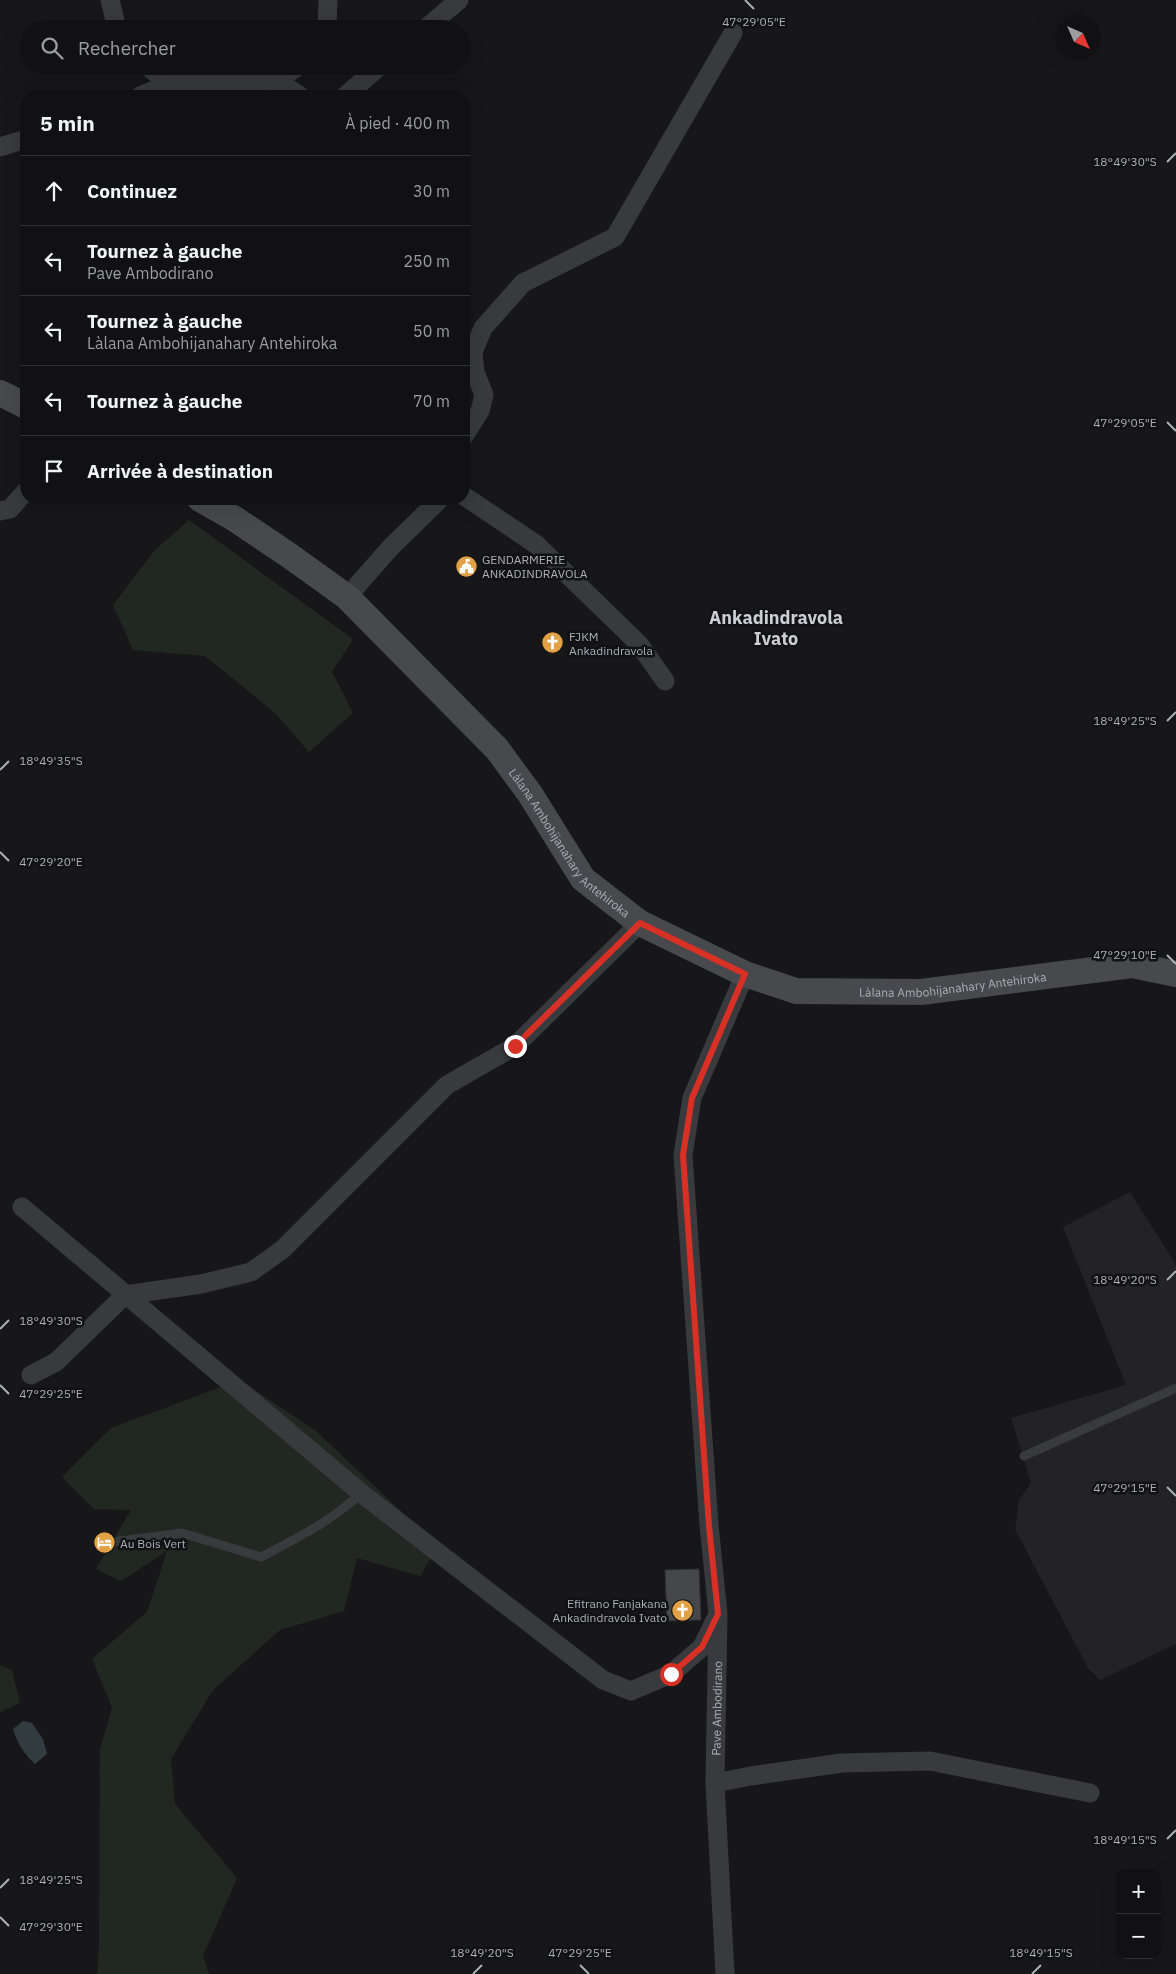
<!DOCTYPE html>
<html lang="fr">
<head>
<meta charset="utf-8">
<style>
  :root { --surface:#111113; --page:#1e1f21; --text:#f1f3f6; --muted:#9c9da0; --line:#303133 }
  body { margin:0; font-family:"IBM Plex Sans",sans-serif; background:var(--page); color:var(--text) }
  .controls { position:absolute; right:15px; bottom:15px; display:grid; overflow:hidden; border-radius:10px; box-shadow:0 5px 20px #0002 }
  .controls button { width:45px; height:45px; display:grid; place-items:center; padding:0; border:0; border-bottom:1px solid var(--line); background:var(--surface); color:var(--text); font:25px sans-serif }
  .compass { position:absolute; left:1056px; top:15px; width:45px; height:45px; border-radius:50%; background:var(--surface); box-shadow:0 5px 20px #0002; rotate:135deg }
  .stop { position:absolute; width:15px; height:15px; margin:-11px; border:4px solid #d93025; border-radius:50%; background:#fff }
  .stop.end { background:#d93025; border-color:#fff; box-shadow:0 1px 5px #0008 }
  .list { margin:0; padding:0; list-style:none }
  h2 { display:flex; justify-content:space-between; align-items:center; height:65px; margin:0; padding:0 20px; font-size:21px }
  h2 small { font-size:16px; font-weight:400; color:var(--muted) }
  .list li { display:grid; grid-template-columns:32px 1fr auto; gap:15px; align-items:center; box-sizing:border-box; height:70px; padding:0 20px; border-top:1px solid var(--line) }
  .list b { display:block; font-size:19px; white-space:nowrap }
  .list p { margin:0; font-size:16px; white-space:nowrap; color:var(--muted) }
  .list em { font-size:16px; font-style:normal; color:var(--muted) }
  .icon { flex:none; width:28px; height:28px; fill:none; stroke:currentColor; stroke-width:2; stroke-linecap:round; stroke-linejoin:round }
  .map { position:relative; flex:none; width:1176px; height:1974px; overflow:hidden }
  .search { position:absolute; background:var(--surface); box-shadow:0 5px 20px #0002; left:20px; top:20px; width:450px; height:55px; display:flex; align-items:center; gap:12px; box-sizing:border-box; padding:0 18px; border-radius:28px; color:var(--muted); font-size:19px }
  .panel { position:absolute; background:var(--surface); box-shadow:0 5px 20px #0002; left:20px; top:90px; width:450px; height:415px; border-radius:20px }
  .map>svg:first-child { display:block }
  .built { fill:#232326 }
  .green { fill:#212822 }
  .water { fill:#313b40 }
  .building { fill:#46474b; stroke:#313134 }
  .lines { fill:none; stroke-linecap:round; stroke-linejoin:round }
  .lane { stroke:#383a3d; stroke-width:9 }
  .street { stroke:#383a3d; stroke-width:19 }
  .secondary { stroke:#47494d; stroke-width:26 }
  .route { stroke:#d93025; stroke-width:6 }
  .ticks { fill:none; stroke:#aaafb7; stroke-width:2 }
  .labels { text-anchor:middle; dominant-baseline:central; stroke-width:5; stroke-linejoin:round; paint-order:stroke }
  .poi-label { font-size:12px; fill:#aaafb7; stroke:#121214; text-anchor:start }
  .street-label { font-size:12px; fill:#aaafb7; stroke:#121214 }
  .district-label { font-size:18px; font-weight:bold; fill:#cbced4; stroke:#121214 }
  .ticks-label { font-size:12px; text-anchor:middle; fill:#aaafb7; stroke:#121214; stroke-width:5; stroke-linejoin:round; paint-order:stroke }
</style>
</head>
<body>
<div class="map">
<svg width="1176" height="1974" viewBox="0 0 1176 1974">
  <rect width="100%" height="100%" fill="#171719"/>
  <path class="built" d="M 1130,1192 L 1176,1265 L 1176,1644 L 1100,1680 L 1088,1668 L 1015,1529 L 1019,1500 L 1031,1483 L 1011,1418 L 1126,1385 L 1063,1227 Z"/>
  <g class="green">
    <path d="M 189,520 L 353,639 L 332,672 L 353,713 L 309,752 L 275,713 L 205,656 L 133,650 L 113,605 L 154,551 Z"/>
    <path d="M 240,1380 L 316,1431 L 438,1546 L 420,1576 L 357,1558 L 344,1611 L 280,1630 L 213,1690 L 171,1759 L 175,1804 L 237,1878 L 203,1956 L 209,1974 L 97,1974 L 99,1946 L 100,1749 L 112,1708 L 92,1659 L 147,1612 L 167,1551 L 121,1581 L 96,1569 L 131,1510 L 94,1509 L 62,1477 L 111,1428 Z"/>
    <path d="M 0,1665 L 12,1670 L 20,1703 L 0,1712 Z"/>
  </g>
  <path class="water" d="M 23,1721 L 32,1723 L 43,1739 L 47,1754 L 35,1764 C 24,1754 17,1743 13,1729 Z"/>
  <path class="building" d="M 699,1569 L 701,1620 L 667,1621 L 665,1570 Z"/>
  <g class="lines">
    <g class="lane">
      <path d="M 1024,1456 L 1176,1388"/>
      <path d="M 104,1543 L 182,1533 L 261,1557 C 297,1538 332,1521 361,1493"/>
    </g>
    <g class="street">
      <path d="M 110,0 L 117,29"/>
      <path d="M 325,29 L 327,24 L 328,0"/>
      <path d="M 425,29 L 459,0"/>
      <path d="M 147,66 L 169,84"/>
      <path d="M 277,80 L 299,66"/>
      <path d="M 140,96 L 169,84 L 277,80 L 300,96"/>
      <path d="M 345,96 L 380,66"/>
      <path d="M 0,147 L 26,139"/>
      <path d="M 464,436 L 480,411 L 484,395 L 475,372 L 473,352 L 483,328 L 523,283 L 615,237 L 733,33"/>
      <path d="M 464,496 L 537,545 L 639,644 L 665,681"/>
      <path d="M 0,511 L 10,509 L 26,491"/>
      <path d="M 347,597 L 390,548 L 440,499"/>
      <path d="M 22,1207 L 361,1493 L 603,1680 L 631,1691 L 671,1674 L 702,1647 L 715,1620"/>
      <path d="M 31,1375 L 56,1362 L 125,1295 L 201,1284 L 251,1272 L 283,1249 L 447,1085 L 515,1046 L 640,923"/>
      <path d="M 715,1783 L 751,1776 L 842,1763 L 930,1761 L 1090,1793"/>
      <path id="s1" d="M 725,1974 L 715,1783 L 718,1614 L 709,1525 L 683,1155 L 692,1098 L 745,974"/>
    </g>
    <g class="secondary">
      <path d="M 0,393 L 26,406"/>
      <path id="s2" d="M 200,499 L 235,519 L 290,556 L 347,597 L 497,749 L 530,794 L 583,879 L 640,923 L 745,974 L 796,991 L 921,992 L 1132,965 L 1176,974"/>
    </g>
  </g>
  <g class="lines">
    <path class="route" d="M 515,1046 L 640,923 L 745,974 L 692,1098 L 683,1155 L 709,1526 L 718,1614 L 702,1647 L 671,1674"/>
  </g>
  <path class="ticks" d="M 745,0 L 754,9M 1167,162 L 1176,153M 1167,422 L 1176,431M 1167,721 L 1176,712M 0,770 L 9,761M 0,852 L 9,861M 1167,955 L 1176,964M 1167,1280 L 1176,1271M 0,1329 L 9,1320M 0,1385 L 9,1394M 1167,1487 L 1176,1496M 1167,1839 L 1176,1830M 0,1888 L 9,1879M 0,1917 L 9,1926M 580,1965 L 589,1974M 473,1974 L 482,1965M 1032,1974 L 1041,1965"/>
  <defs>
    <symbol id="civic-disc" viewBox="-11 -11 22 22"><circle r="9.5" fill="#e1a147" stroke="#121214"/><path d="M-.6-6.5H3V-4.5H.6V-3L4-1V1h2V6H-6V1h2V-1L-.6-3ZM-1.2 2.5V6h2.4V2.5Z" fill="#fff"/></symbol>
    <symbol id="church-disc" viewBox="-11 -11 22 22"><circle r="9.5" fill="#e1a147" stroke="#121214"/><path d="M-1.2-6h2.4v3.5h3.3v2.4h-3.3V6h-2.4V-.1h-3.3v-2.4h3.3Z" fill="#fff"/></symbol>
    <symbol id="hotel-disc" viewBox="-11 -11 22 22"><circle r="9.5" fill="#e1a147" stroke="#121214"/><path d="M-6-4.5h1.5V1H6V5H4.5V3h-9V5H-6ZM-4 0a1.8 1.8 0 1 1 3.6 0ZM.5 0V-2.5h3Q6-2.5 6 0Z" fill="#fff"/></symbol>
  </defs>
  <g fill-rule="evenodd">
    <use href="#civic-disc" x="454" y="554" width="25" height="25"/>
    <use href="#church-disc" x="540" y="630" width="25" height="25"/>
    <use href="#hotel-disc" x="92" y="1530" width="25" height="25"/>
    <use href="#church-disc" x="670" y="1598" width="25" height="25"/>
  </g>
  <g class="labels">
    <g class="poi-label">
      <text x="482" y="559">GENDARMERIE<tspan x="482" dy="14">ANKADINDRAVOLA</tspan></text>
      <text x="569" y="636">FJKM<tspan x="569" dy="14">Ankadindravola</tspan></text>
      <text x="120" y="1543">Au Bois Vert</text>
      <text x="667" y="1603" text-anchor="end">Efitrano Fanjakana<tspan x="667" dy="14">Ankadindravola Ivato</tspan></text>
    </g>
    <g class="street-label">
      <text stroke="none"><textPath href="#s2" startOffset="510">Làlana Ambohijanahary Antehiroka</textPath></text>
      <text stroke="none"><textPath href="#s2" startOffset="946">Làlana Ambohijanahary Antehiroka</textPath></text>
      <text stroke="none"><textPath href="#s1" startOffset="266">Pave Ambodirano</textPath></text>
    </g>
    <g class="district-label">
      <text x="776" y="617">Ankadindravola<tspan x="776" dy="21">Ivato</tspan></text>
    </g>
  </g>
  <g class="ticks-label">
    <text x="754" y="26">47°29'05"E</text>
    <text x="1125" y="166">18°49'30"S</text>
    <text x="1125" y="427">47°29'05"E</text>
    <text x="1125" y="725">18°49'25"S</text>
    <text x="51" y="765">18°49'35"S</text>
    <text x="51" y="866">47°29'20"E</text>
    <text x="1125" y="959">47°29'10"E</text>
    <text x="1125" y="1284">18°49'20"S</text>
    <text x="51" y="1325">18°49'30"S</text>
    <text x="51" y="1398">47°29'25"E</text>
    <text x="1125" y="1492">47°29'15"E</text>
    <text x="1125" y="1844">18°49'15"S</text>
    <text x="51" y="1884">18°49'25"S</text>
    <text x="51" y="1931">47°29'30"E</text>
    <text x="482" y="1957">18°49'20"S</text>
    <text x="580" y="1957">47°29'25"E</text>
    <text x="1041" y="1957">18°49'15"S</text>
  </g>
</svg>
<div class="controls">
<button>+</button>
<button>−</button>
</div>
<svg class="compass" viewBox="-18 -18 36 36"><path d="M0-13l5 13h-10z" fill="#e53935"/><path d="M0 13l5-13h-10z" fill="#9c9da0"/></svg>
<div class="stop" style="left:671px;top:1674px"></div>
<div class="stop end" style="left:515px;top:1046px"></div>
<div class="search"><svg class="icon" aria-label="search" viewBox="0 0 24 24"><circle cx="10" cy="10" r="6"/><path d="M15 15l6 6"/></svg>Rechercher</div>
<section class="panel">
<h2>5 min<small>À pied · 400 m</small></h2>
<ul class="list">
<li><svg class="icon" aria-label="ahead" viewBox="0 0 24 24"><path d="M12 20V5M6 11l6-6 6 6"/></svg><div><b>Continuez</b></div><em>30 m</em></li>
<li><svg class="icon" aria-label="left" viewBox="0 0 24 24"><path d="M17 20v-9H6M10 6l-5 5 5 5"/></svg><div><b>Tournez à gauche</b><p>Pave Ambodirano</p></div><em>250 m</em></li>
<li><svg class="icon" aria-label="left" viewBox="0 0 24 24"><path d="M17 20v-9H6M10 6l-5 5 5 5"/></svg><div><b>Tournez à gauche</b><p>Làlana Ambohijanahary Antehiroka</p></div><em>50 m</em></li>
<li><svg class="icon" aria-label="left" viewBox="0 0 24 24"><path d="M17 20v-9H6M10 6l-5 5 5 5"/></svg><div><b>Tournez à gauche</b></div><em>70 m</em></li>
<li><svg class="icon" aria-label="arrive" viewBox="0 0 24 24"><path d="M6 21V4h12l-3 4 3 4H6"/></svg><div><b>Arrivée à destination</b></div></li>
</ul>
</section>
</div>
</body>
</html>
